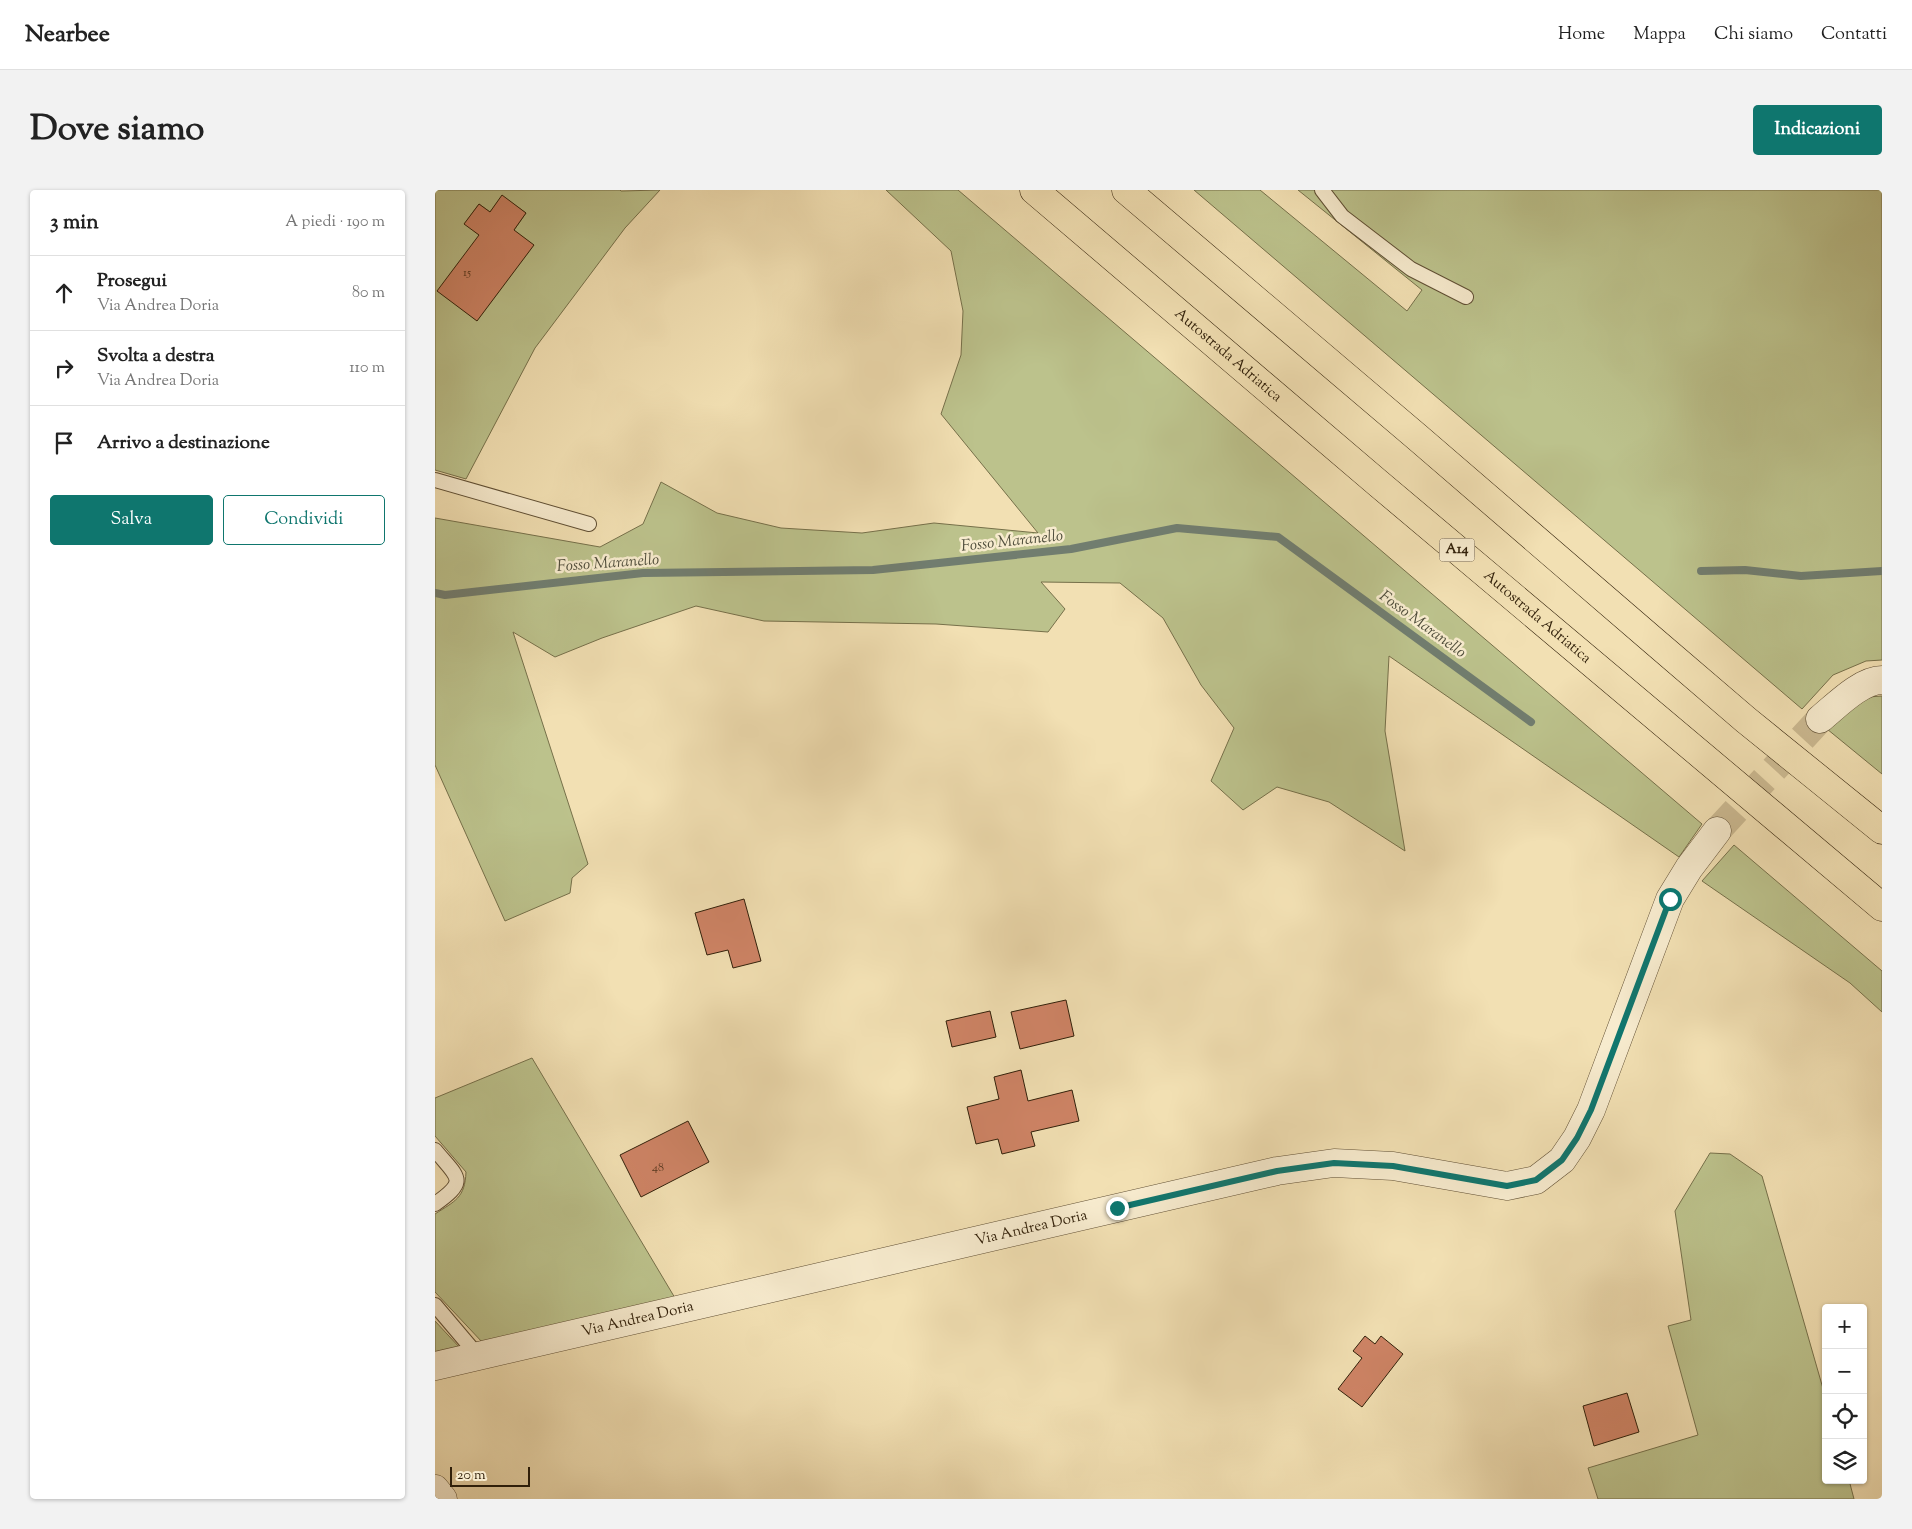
<!DOCTYPE html>
<html lang="it">
<head>
<meta charset="utf-8">
<style>
  :root { --surface:#fff; --page:#f2f2f2; --text:#222; --muted:#767676; --line:#e0e0e0; --accent:#0f766e }
  body { margin:0; font-family:"Sorts Mill Goudy",serif; background:var(--page); color:var(--text) }
  .controls { position:absolute; right:15px; bottom:15px; display:grid; overflow:hidden; border-radius:5px; box-shadow:0 1px 4px #0004 }
  .controls button { width:45px; height:45px; display:grid; place-items:center; padding:0; border:0; border-bottom:1px solid var(--line); background:var(--surface); color:var(--text); font:25px sans-serif }
  .scale { position:absolute; left:15px; bottom:12px; width:80px; box-sizing:border-box; padding-left:5px; border:2px solid #301f09; border-top:0; font-size:14px; line-height:18px; white-space:nowrap; color:#301f09; -webkit-text-stroke:4px #f7ebce; paint-order:stroke }
  .stop { position:absolute; width:15px; height:15px; margin:-11px; border:4px solid #0f766e; border-radius:50%; background:#fff }
  .stop.end { background:#0f766e; border-color:#fff; box-shadow:0 1px 5px #0008 }
  .list { margin:0; padding:0; list-style:none }
  h2 { display:flex; justify-content:space-between; align-items:center; height:65px; margin:0; padding:0 20px; font-size:21px }
  h2 small { font-size:16px; font-weight:400; color:var(--muted) }
  .list li { display:grid; grid-template-columns:32px 1fr auto; gap:15px; align-items:center; box-sizing:border-box; height:75px; padding:0 20px; border-top:1px solid var(--line) }
  .list b { display:block; font-size:19px; white-space:nowrap }
  .list p { margin:0; font-size:16px; white-space:nowrap; color:var(--muted) }
  .list em { font-size:16px; font-style:normal; color:var(--muted) }
  .actions { display:flex; gap:10px; padding:15px 20px }
  .actions a { flex:1; padding:11px 0; border:1px solid var(--accent); border-radius:5px; text-align:center; font-size:18px; color:var(--accent) }
  .actions .main { background:var(--accent); color:#fff }
  .icon { flex:none; width:28px; height:28px; fill:none; stroke:currentColor; stroke-width:2; stroke-linecap:round; stroke-linejoin:round }
  .map { position:relative; flex:none; width:1447px; height:1309px; overflow:hidden; border-radius:5px }
  header { display:flex; align-items:center; gap:30px; box-sizing:border-box; height:70px; padding:0 25px; background:var(--surface); border-bottom:1px solid var(--line) }
  header strong { font-size:24px }
  nav { display:flex; gap:28px; margin-inline-start:auto; font-size:18px }
  .intro { display:flex; align-items:center; justify-content:space-between; box-sizing:border-box; height:120px; padding:0 30px }
  h1 { margin:0; font-size:35px }
  .button { padding:12px 22px; border-radius:5px; background:var(--accent); color:#fff; font-size:18px; font-weight:700 }
  main { display:flex; gap:30px; padding:0 30px }
  aside { flex:1; background:var(--surface); border-radius:5px; box-shadow:0 1px 4px #0004 }
  .map>svg:first-child { display:block }
  .green { fill:#bcc28c; stroke:#76704a; fill-rule:evenodd }
  .lines { fill:none; stroke-linecap:round; stroke-linejoin:round }
  .stream { stroke:#717d6f; stroke-width:8 }
  .building { fill:#cf8466; stroke:#301f09 }
  .street-tunnel { stroke:#cbb991; stroke-width:28; stroke-dasharray:28 14; stroke-linecap:butt }
  .lane-casing { stroke:#604f34; stroke-width:16 }
  .street-casing { stroke:#604f34; stroke-width:29 }
  .highway-casing { stroke:#301f09; stroke-width:29 }
  .lane { stroke:#f7ebce; stroke-width:14 }
  .street { stroke:#f7ebce; stroke-width:28 }
  .highway { stroke:#f2e0b3; stroke-width:28 }
  .route { stroke:#0f766e; stroke-width:6 }
  .labels { text-anchor:middle; dominant-baseline:central; stroke-width:5; stroke-linejoin:round; paint-order:stroke }
  .number-label { font-size:12px; fill:#583820 }
  .shield { fill:#f7ebce; stroke:#6c5c44; stroke-width:1 }
  .shield-label { font-size:14px; font-weight:bold; fill:#301f09 }
  .street-label { font-size:15px; fill:#301f09; stroke:#f7ebce }
  .water-label { font-size:16px; font-style:italic; fill:#504e3c; stroke:#f7ebce }
</style>
</head>
<body>
<header>
<strong>Nearbee</strong>
<nav><a>Home</a><a>Mappa</a><a>Chi siamo</a><a>Contatti</a></nav>
</header>
<div class="intro"><h1>Dove siamo</h1><a class="button">Indicazioni</a></div>
<main>
<aside>
<h2>3 min<small>A piedi · 190 m</small></h2>
<ul class="list">
<li><svg class="icon" aria-label="ahead" viewBox="0 0 24 24"><path d="M12 20V5M6 11l6-6 6 6"/></svg><div><b>Prosegui</b><p>Via Andrea Doria</p></div><em>80 m</em></li>
<li><svg class="icon" aria-label="right" viewBox="0 0 24 24"><path d="M7 20v-9h11M14 6l5 5-5 5"/></svg><div><b>Svolta a destra</b><p>Via Andrea Doria</p></div><em>110 m</em></li>
<li><svg class="icon" aria-label="arrive" viewBox="0 0 24 24"><path d="M6 21V4h12l-3 4 3 4H6"/></svg><div><b>Arrivo a destinazione</b></div></li>
</ul>
<div class="actions"><a class="main">Salva</a><a>Condividi</a></div>
</aside>
<div class="map">
<svg width="1447" height="1309" viewBox="0 0 1447 1309">
  <rect width="100%" height="100%" fill="#f2e0b3"/>
  <filter id="stains"><feTurbulence type="fractalNoise" baseFrequency=".004" numOctaves="4"/><feColorMatrix values="0 0 0 0 .2 0 0 0 0 .09 0 0 0 0 .02 0 0 0 .5 -.17"/></filter>
  <radialGradient id="worn" r=".72"><stop offset=".6" stop-color="#630" stop-opacity="0"/><stop offset="1" stop-color="#630" stop-opacity=".3"/></radialGradient>
  <g class="green">
    <path d="M 0,0 L 185,0 L 186,1 L 225,0 L 190,38 L 100,158 L 31,289 L 0,280 ZM 67,6 L 91,23 L 79,40 L 44,45 L 30,33 L 44,14 L 55,22 Z"/>
    <path d="M 451,0 L 523,0 L 1267,634 L 1244,667 L 954,466 L 950,541 L 970,661 L 894,612 L 842,597 L 808,620 L 776,591 L 799,538 L 766,495 L 728,428 L 685,393 L 606,392 L 630,419 L 613,442 L 501,434 L 329,431 L 261,416 L 167,448 L 120,467 L 78,442 L 153,674 L 137,688 L 135,703 L 70,731 L 0,575 L 0,328 L 165,357 L 208,334 L 226,292 L 282,323 L 346,338 L 427,343 L 499,333 L 603,343 L 506,224 L 526,165 L 528,121 L 516,61 Z"/>
    <path d="M 759,0 L 825,0 L 972,121 L 987,100 L 863,0 L 1447,0 L 1447,470 L 1431,471 L 1398,485 L 1367,519 Z"/>
    <path d="M 1447,506 L 1447,584 L 1392,539 L 1433,507 Z"/>
    <path d="M 1299,655 L 1447,781 L 1447,822 L 1415,793 L 1267,691 Z"/>
    <path d="M 97,868 L 240,1108 L 48,1153 L 0,1102 L 0,1024 C 20,1011 30,1008 31,982 L 0,946 L 0,908 Z"/>
    <path d="M 1275,963 L 1295,964 L 1327,986 L 1391,1209 L 1391,1290 L 1414,1290 L 1419,1309 L 1163,1309 L 1153,1278 L 1263,1245 L 1233,1136 L 1256,1130 L 1240,1021 Z"/>
    <path d="M 0,1131 L 26,1159 L 0,1164 Z"/>
  </g>
  <g class="lines">
    <g class="stream">
      <path d="M 1266,381 L 1310,380 L 1366,386 L 1447,381"/>
      <path d="M 0,403 L 10,405 L 208,383 L 438,380 L 636,359 L 742,338 L 843,347 L 1096,532"/>
    </g>
  </g>
  <g class="building">
    <path d="M 67,5 L 91,23 L 79,40 L 99,55 L 42,131 L 2,101 L 44,45 L 29,34 L 44,14 L 55,22 Z"/>
    <path d="M 309,709 L 326,771 L 298,778 L 293,760 L 272,765 L 260,723 Z"/>
    <path d="M 631,810 L 639,846 L 585,859 L 576,822 Z"/>
    <path d="M 555,821 L 561,847 L 517,857 L 511,831 Z"/>
    <path d="M 586,880 L 593,911 L 637,900 L 644,931 L 596,942 L 600,956 L 567,964 L 563,949 L 541,954 L 532,917 L 564,909 L 559,887 Z"/>
    <path d="M 253,931 L 274,972 L 206,1007 L 185,965 Z"/>
    <path d="M 930,1146 L 940,1154 L 946,1146 L 968,1164 L 927,1217 L 903,1199 L 927,1168 L 918,1161 Z"/>
    <path d="M 1192,1203 L 1204,1242 L 1159,1256 L 1148,1216 Z"/>
  </g>
  <g class="lines">
    <path class="street-tunnel" d="M 1282,641 L 1385,529"/>
    <defs>
      <g id="lane">
        <path d="M 887,0 L 907,26 L 976,79 L 1031,107"/>
        <path d="M 0,290 L 154,334"/>
        <path d="M 0,960 C 23,988 34,990 0,1014"/>
        <path d="M 0,1115 L 44,1167"/>
      </g>
      <g id="street">
        <path d="M 1385,529 C 1401,516 1426,490 1447,490"/>
        <path id="s1" d="M 0,1176 L 842,981 L 899,973 L 958,976 L 1072,996 L 1101,990 L 1127,970 L 1142,948 L 1156,920 L 1235,709 L 1254,678 L 1282,641"/>
        <path d="M 0,1299 L 8,1309"/>
      </g>
      <g id="highway">
        <path id="s2" d="M 599,0 L 944,294 L 1447,717"/>
        <path d="M 691,0 L 982,247 L 1220,452 L 1311,530 L 1447,640"/>
      </g>
    </defs>
    <use href="#lane" class="lane-casing"/>
    <use href="#street" class="street-casing"/>
    <use href="#highway" class="highway-casing"/>
    <use href="#lane" class="lane"/>
    <use href="#street" class="street"/>
    <use href="#highway" class="highway"/>
  </g>
  <g class="lines">
    <path class="route" d="M 682,1018 L 842,981 L 899,973 L 958,976 L 1072,996 L 1101,990 L 1127,970 L 1142,948 L 1156,920 L 1235,709"/>
  </g>
  <g class="labels">
    <g class="number-label">
      <text x="32" y="83">15</text>
      <text x="223" y="978">48</text>
    </g>
    <rect class="shield" x="1004.5" y="348.5" width="35" height="23" rx="4"/>
    <g class="shield-label">
      <text x="1022" y="360">A14</text>
    </g>
    <g class="street-label">
      <text stroke="none"><textPath href="#s2" startOffset="255">Autostrada Adriatica</textPath></text>
      <text stroke="none"><textPath href="#s2" startOffset="660">Autostrada Adriatica</textPath></text>
      <text stroke="none"><textPath href="#s1" startOffset="612">Via Andrea Doria</textPath></text>
      <text stroke="none"><textPath href="#s1" startOffset="208">Via Andrea Doria</textPath></text>
    </g>
    <g class="water-label">
      <text transform="translate(577 352) rotate(-6)">Fosso Maranello</text>
      <text transform="translate(173 374) rotate(-4)">Fosso Maranello</text>
      <text transform="translate(987 435) rotate(36)">Fosso Maranello</text>
    </g>
  </g>
  <rect width="100%" height="100%" filter="url(#stains)"/>
  <rect width="100%" height="100%" fill="url(#worn)"/>
</svg>
<div class="controls">
<button>+</button>
<button>−</button>
<button><svg class="icon" aria-label="locate" viewBox="0 0 24 24"><circle cx="12" cy="12" r="6"/><path d="M12 2v4M12 18v4M2 12h4M18 12h4"/></svg></button>
<button><svg class="icon" aria-label="layers" viewBox="0 0 24 24"><path d="M12 4l9 5-9 5-9-5zM3 14l9 5 9-5"/></svg></button>
</div>
<div class="scale">20 m</div>
<div class="stop" style="left:1235px;top:709px"></div>
<div class="stop end" style="left:682px;top:1018px"></div>
</div>
</main>
</body>
</html>
